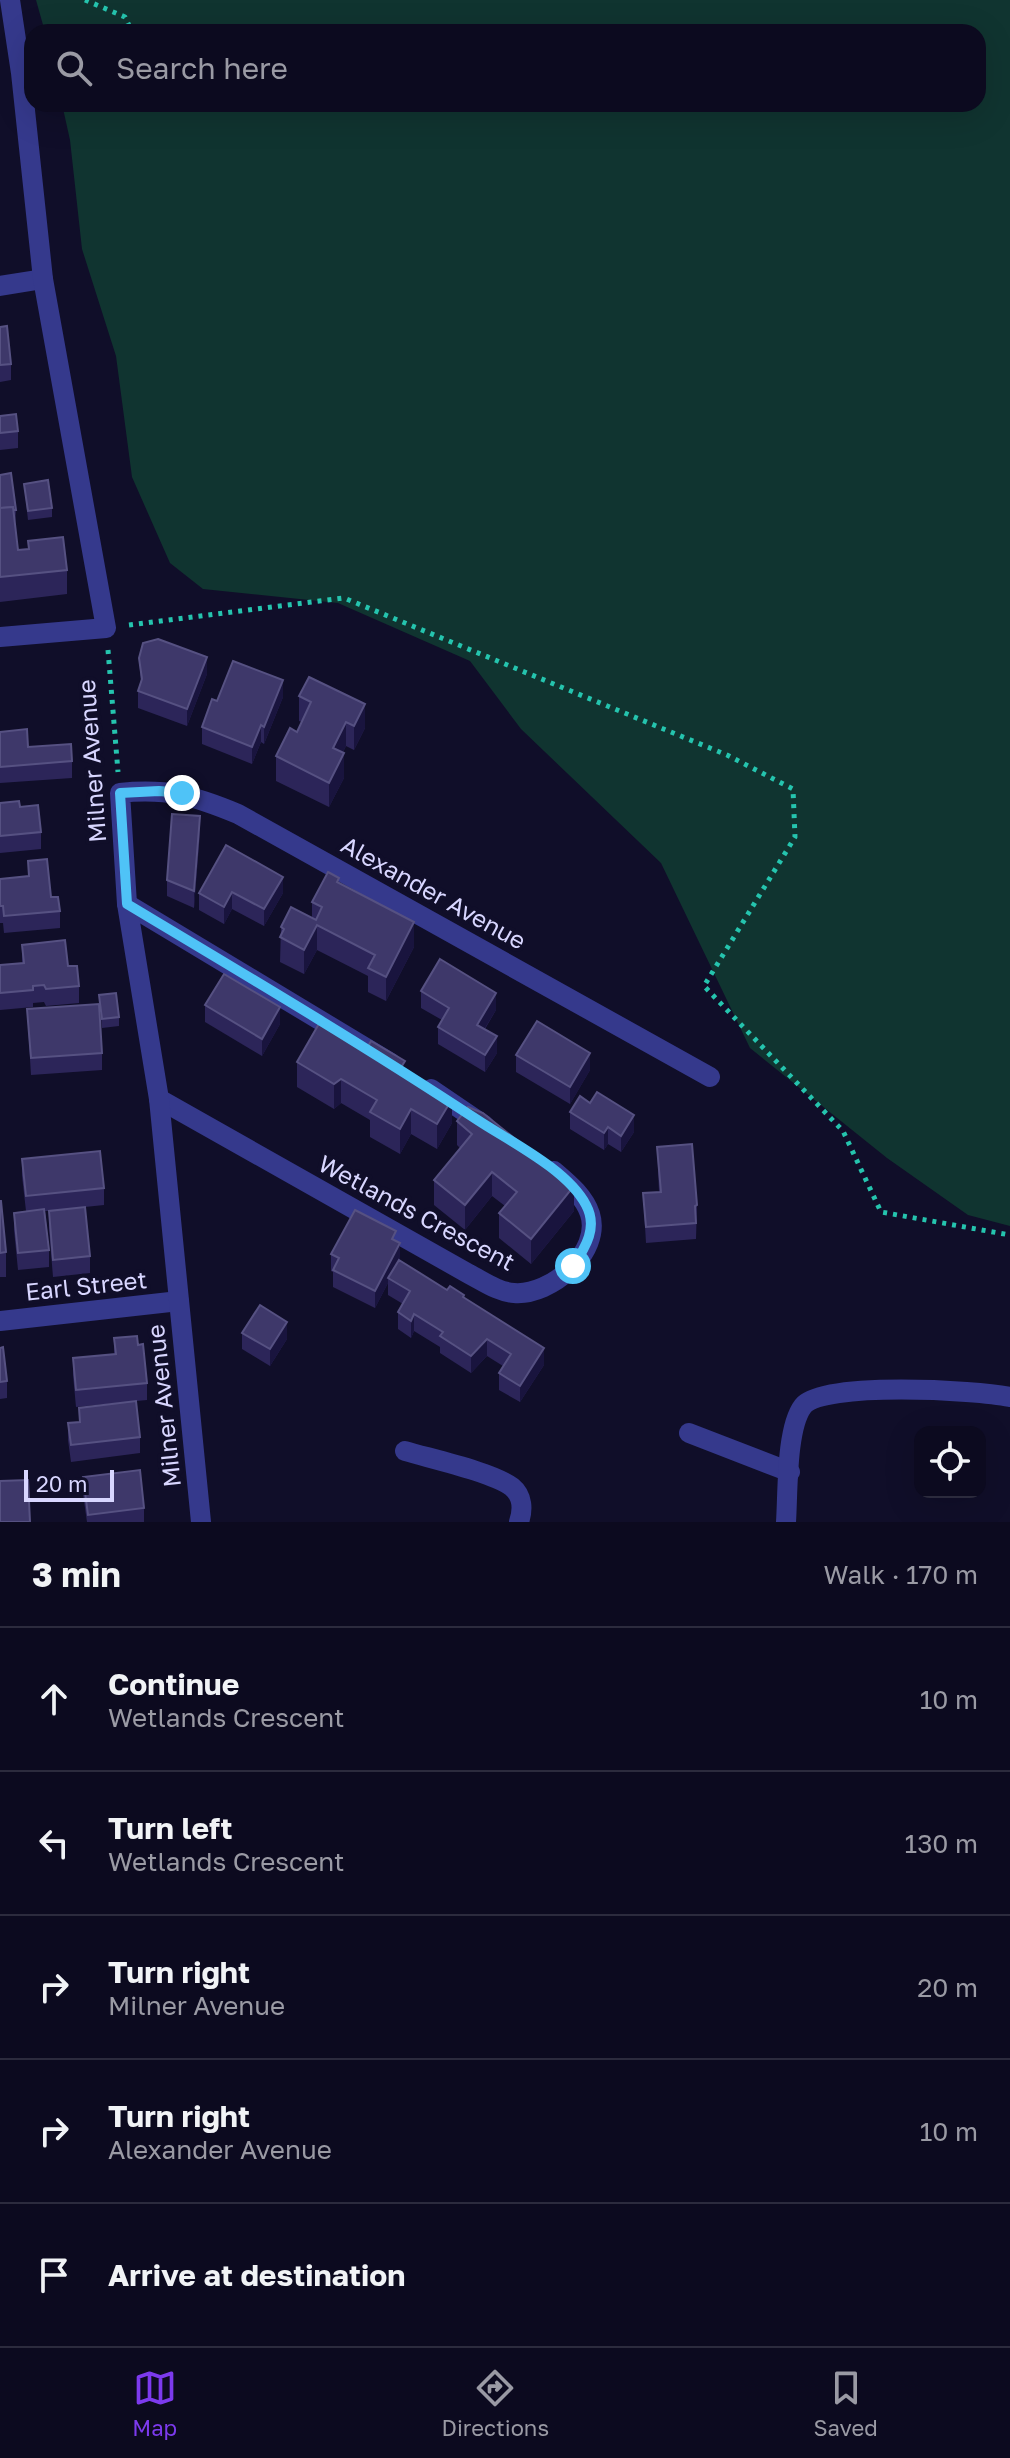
<!DOCTYPE html>
<html lang="en">
<head>
<meta charset="utf-8">
<style>
  :root { --surface:#0c0a1f; --page:#151328; --text:#f1f3f6; --muted:#9a9aa4; --line:#2c2b3d; --accent:#7c3aed }
  body { margin:0; font-family:"Golos Text",sans-serif; background:var(--page); color:var(--text) }
  .controls { position:absolute; right:24px; bottom:24px; display:grid; overflow:hidden; border-radius:16px; box-shadow:0 8px 32px #0002 }
  .controls button { width:72px; height:72px; display:grid; place-items:center; padding:0; border:0; border-bottom:2px solid var(--line); background:var(--surface); color:var(--text); font:40px sans-serif }
  .scale { position:absolute; left:24px; bottom:20px; width:90px; box-sizing:border-box; padding-left:8px; border:4px solid #d8d6ff; border-top:0; font-size:22px; line-height:28px; white-space:nowrap; color:#d8d6ff; -webkit-text-stroke:6px #100e29; paint-order:stroke }
  .stop { position:absolute; width:24px; height:24px; margin:-18px; border:6px solid #4fc3f7; border-radius:50%; background:#fff }
  .stop.end { background:#4fc3f7; border-color:#fff; box-shadow:0 2px 8px #0008 }
  .list { margin:0; padding:0; list-style:none }
  h2 { display:flex; justify-content:space-between; align-items:center; height:104px; margin:0; padding:0 32px; font-size:34px }
  h2 small { font-size:26px; font-weight:400; color:var(--muted) }
  .list li { display:grid; grid-template-columns:52px 1fr auto; gap:24px; align-items:center; box-sizing:border-box; height:144px; padding:0 32px; border-top:2px solid var(--line) }
  .list b { display:block; font-size:30px; white-space:nowrap }
  .list p { margin:0; font-size:26px; white-space:nowrap; color:var(--muted) }
  .list em { font-size:26px; font-style:normal; color:var(--muted) }
  .icon { flex:none; width:44px; height:44px; fill:none; stroke:currentColor; stroke-width:2; stroke-linecap:round; stroke-linejoin:round }
  .map { position:relative; flex:none; width:1010px; height:1522px; overflow:hidden }
  .search { position:absolute; background:var(--surface); box-shadow:0 8px 32px #0002; left:24px; right:24px; top:24px; height:88px; display:flex; align-items:center; gap:20px; box-sizing:border-box; padding:0 28px; border-radius:24px; color:var(--muted); font-size:30px }
  .sheet { height:824px; background:var(--surface) }
  nav { display:flex; justify-content:space-around; align-items:center; box-sizing:border-box; height:112px; border-top:2px solid var(--line); background:var(--surface); font-size:22px; color:var(--muted) }
  nav a { display:grid; justify-items:center; gap:4px }
  nav .on { color:var(--accent) }
  .map>svg:first-child { display:block }
  .green { fill:#103430 }
  .lines { fill:none; stroke-linecap:round; stroke-linejoin:round }
  .path { stroke:#25c4ae; stroke-width:5; stroke-dasharray:4 6; stroke-linecap:butt }
  .minor { stroke:#35398c; stroke-width:20 }
  .wall { fill:#2c2559 }
  .shaded-wall { fill:#19143e }
  .building { fill:#3e386a; stroke:#565182; stroke-width:2 }
  .route { stroke:#4fc3f7; stroke-width:10 }
  .labels { text-anchor:middle; dominant-baseline:central; stroke-width:8; stroke-linejoin:round; paint-order:stroke }
  .street-label { font-size:24px; fill:#d8d6ff; stroke:#100e29 }
</style>
</head>
<body>
<div class="map">
<svg width="1010" height="1522" viewBox="0 0 1010 1522">
  <rect width="100%" height="100%" fill="#100e29"/>
  <path class="green" d="M 36,0 L 1010,0 L 1010,1226 L 968,1215 L 887,1158 L 750,1048 L 661,863 L 521,729 L 470,661 L 338,603 L 203,589 L 170,563 L 132,477 L 116,356 L 82,249 L 70,140 L 62,104 L 978,104 L 978,32 L 45,32 Z"/>
  <g class="lines">
    <g class="path">
      <path d="M 85,0 L 125,17 L 132,32"/>
      <path d="M 129,625 L 344,598 L 727,755 L 793,789 L 795,837 L 704,986 L 843,1131 L 881,1212 L 1010,1235"/>
      <path d="M 108,650 L 118,772"/>
    </g>
    <g class="minor">
      <path d="M 0,286 L 43,279"/>
      <path d="M 0,637 L 106,628 L 43,279 L 21,73 L 10,0"/>
      <path d="M 127,904 L 391,1063"/>
      <path d="M 431,1089 L 484,1125"/>
      <path d="M 159,1099 L 469,1274 C 483,1281 498,1292 514,1293 C 551,1296 602,1252 590,1214 C 584,1196 568,1183 554,1171"/>
      <path d="M 0,1321 L 179,1301"/>
      <path d="M 689,1433 L 790,1472"/>
      <path d="M 405,1451 C 432,1459 492,1472 512,1487 C 523,1496 523,1510 519,1522"/>
      <path d="M 201,1522 L 159,1099 L 127,904 L 120,793 C 167,788 195,796 238,814 L 710,1077"/>
      <path d="M 786,1522 C 788,1493 786,1428 803,1406 C 822,1381 977,1390 1010,1397"/>
    </g>
  </g>
  <g class="wall">
    <path d="M 0,327 L 11,364 L 11,380 L 0,382 Z"/>
    <path d="M 0,416 L 18,431 L 18,448 L 0,450 Z"/>
    <path d="M 0,475 L 16,510 L 15,527 L 18,550 L 28,549 L 28,541 L 67,570 L 67,594 L 0,602 Z"/>
    <path d="M 24,484 L 52,508 L 52,517 L 28,520 Z"/>
    <path d="M 139,658 L 207,674 L 187,726 L 138,708 L 138,691 L 141,684 Z"/>
    <path d="M 299,696 L 365,728 L 354,750 L 346,746 L 343,752 L 344,778 L 329,807 L 276,781 L 276,756 L 297,732 L 302,722 L 299,721 Z"/>
    <path d="M 283,697 L 264,744 L 261,742 L 252,764 L 202,744 L 202,727 L 217,701 Z"/>
    <path d="M 0,732 L 28,747 L 72,761 L 72,778 L 0,783 Z"/>
    <path d="M 0,803 L 20,807 L 41,832 L 41,849 L 0,853 Z"/>
    <path d="M 200,832 L 194,908 L 167,896 L 167,880 Z"/>
    <path d="M 226,845 L 283,893 L 264,926 L 232,909 L 224,924 L 199,910 L 199,893 Z"/>
    <path d="M 28,861 L 60,911 L 60,928 L 4,933 L 3,923 L 0,923 L 0,879 L 28,876 Z"/>
    <path d="M 339,883 L 414,947 L 386,1001 L 368,992 L 368,976 L 317,950 L 304,974 L 280,962 L 281,927 L 312,918 L 312,902 Z"/>
    <path d="M 22,945 L 68,966 L 79,986 L 79,1003 L 46,1006 L 44,1002 L 33,1003 L 33,1007 L 0,1010 L 0,965 L 22,963 Z"/>
    <path d="M 421,991 L 496,1010 L 485,1029 L 497,1053 L 485,1072 L 438,1044 L 438,1027 L 442,1020 L 421,1008 Z"/>
    <path d="M 99,995 L 119,1017 L 119,1026 L 102,1028 Z"/>
    <path d="M 205,1005 L 280,1024 L 262,1056 L 205,1022 Z"/>
    <path d="M 27,1009 L 102,1053 L 102,1070 L 31,1075 Z"/>
    <path d="M 366,1050 L 405,1072 L 452,1123 L 437,1149 L 411,1134 L 400,1154 L 370,1137 L 370,1120 L 341,1103 L 334,1109 L 297,1087 L 297,1062 Z"/>
    <path d="M 516,1055 L 590,1070 L 570,1104 L 516,1072 Z"/>
    <path d="M 570,1112 L 634,1132 L 621,1152 L 608,1144 L 604,1150 L 570,1129 Z"/>
    <path d="M 457,1121 L 574,1211 L 531,1264 L 499,1238 L 499,1213 L 505,1206 L 492,1196 L 465,1230 L 434,1205 L 434,1180 L 460,1148 L 457,1145 Z"/>
    <path d="M 657,1147 L 697,1205 L 696,1239 L 646,1243 L 643,1193 L 659,1192 Z"/>
    <path d="M 22,1159 L 104,1188 L 104,1205 L 85,1207 L 90,1256 L 90,1273 L 53,1277 L 49,1228 L 49,1211 L 45,1211 L 49,1250 L 49,1267 L 18,1270 L 14,1230 L 14,1213 L 26,1211 L 22,1176 Z"/>
    <path d="M 0,1201 L 6,1252 L 6,1277 L 0,1277 Z"/>
    <path d="M 396,1241 L 400,1261 L 447,1290 L 464,1298 L 544,1365 L 520,1402 L 499,1390 L 499,1373 L 503,1366 L 487,1356 L 471,1373 L 440,1353 L 440,1347 L 414,1331 L 411,1338 L 398,1329 L 398,1312 L 403,1304 L 388,1295 L 388,1283 L 375,1308 L 333,1287 L 333,1272 L 331,1271 L 331,1254 Z"/>
    <path d="M 242,1333 L 287,1339 L 270,1366 L 242,1349 Z"/>
    <path d="M 114,1338 L 138,1345 L 147,1383 L 147,1400 L 76,1407 L 73,1375 L 73,1358 L 114,1354 Z"/>
    <path d="M 0,1348 L 7,1381 L 7,1398 L 0,1399 Z"/>
    <path d="M 79,1408 L 140,1437 L 140,1453 L 71,1462 L 68,1440 L 68,1423 L 79,1422 Z"/>
    <path d="M 83,1477 L 144,1508 L 144,1522 L 87,1522 L 83,1494 Z"/>
  </g>
  <g class="shaded-wall">
    <path d="M 207,657 L 207,674 L 187,726 L 187,709 Z"/>
    <path d="M 283,680 L 283,697 L 264,744 L 264,727 Z"/>
    <path d="M 365,704 L 365,728 L 354,750 L 354,726 Z"/>
    <path d="M 346,722 L 346,746 L 333,772 L 333,748 Z"/>
    <path d="M 261,725 L 261,742 L 252,764 L 252,747 Z"/>
    <path d="M 344,753 L 344,778 L 329,807 L 329,783 Z"/>
    <path d="M 200,816 L 200,832 L 194,908 L 194,891 Z"/>
    <path d="M 283,877 L 283,893 L 264,926 L 264,909 Z"/>
    <path d="M 232,892 L 232,909 L 224,924 L 224,907 Z"/>
    <path d="M 414,922 L 414,947 L 386,1001 L 386,977 Z"/>
    <path d="M 317,925 L 317,950 L 304,974 L 304,950 Z"/>
    <path d="M 496,993 L 496,1010 L 477,1041 L 477,1025 Z"/>
    <path d="M 280,1007 L 280,1024 L 262,1056 L 262,1039 Z"/>
    <path d="M 497,1036 L 497,1053 L 485,1072 L 485,1055 Z"/>
    <path d="M 590,1053 L 590,1070 L 570,1104 L 570,1087 Z"/>
    <path d="M 341,1079 L 341,1103 L 334,1109 L 334,1084 Z"/>
    <path d="M 452,1099 L 452,1123 L 437,1149 L 437,1124 Z"/>
    <path d="M 411,1109 L 411,1134 L 400,1154 L 400,1129 Z"/>
    <path d="M 634,1115 L 634,1132 L 621,1152 L 621,1136 Z"/>
    <path d="M 608,1127 L 608,1144 L 604,1150 L 604,1133 Z"/>
    <path d="M 492,1172 L 492,1196 L 465,1230 L 465,1205 Z"/>
    <path d="M 574,1186 L 574,1211 L 531,1264 L 531,1239 Z"/>
    <path d="M 400,1243 L 400,1260 L 390,1279 L 388,1278 L 388,1283 L 375,1308 L 375,1291 Z"/>
    <path d="M 414,1314 L 414,1331 L 411,1338 L 411,1321 Z"/>
    <path d="M 287,1322 L 287,1339 L 270,1366 L 270,1349 Z"/>
    <path d="M 487,1339 L 487,1356 L 471,1373 L 471,1356 Z"/>
    <path d="M 544,1348 L 544,1365 L 520,1402 L 520,1386 Z"/>
  </g>
  <g class="building">
    <path d="M 7,326 L 11,364 L 0,365 L 0,327 Z"/>
    <path d="M 16,414 L 18,431 L 0,433 L 0,416 Z"/>
    <path d="M 11,473 L 16,510 L 13,510 L 13,507 L 0,508 L 0,475 Z"/>
    <path d="M 48,480 L 52,508 L 28,511 L 24,484 Z"/>
    <path d="M 13,507 L 18,550 L 29,549 L 28,541 L 63,537 L 67,570 L 0,577 L 0,508 Z"/>
    <path d="M 158,639 L 207,657 L 187,709 L 138,691 L 142,679 L 139,658 L 143,643 Z"/>
    <path d="M 233,661 L 283,680 L 264,727 L 261,725 L 252,747 L 202,727 L 212,699 L 217,701 Z"/>
    <path d="M 309,677 L 365,704 L 354,726 L 346,722 L 333,748 L 344,753 L 329,783 L 276,756 L 290,728 L 297,732 L 311,702 L 299,696 Z"/>
    <path d="M 27,729 L 28,747 L 71,744 L 72,761 L 0,767 L 0,732 Z"/>
    <path d="M 19,801 L 20,807 L 38,805 L 41,832 L 0,836 L 0,803 Z"/>
    <path d="M 172,814 L 200,816 L 194,891 L 167,880 Z"/>
    <path d="M 226,845 L 283,877 L 264,909 L 232,892 L 224,907 L 199,893 Z"/>
    <path d="M 47,859 L 51,897 L 58,897 L 60,911 L 4,916 L 3,906 L 0,906 L 0,879 L 29,876 L 28,861 Z"/>
    <path d="M 328,872 L 339,878 L 337,882 L 414,922 L 386,977 L 368,968 L 375,955 L 317,925 L 304,950 L 280,937 L 284,929 L 281,927 L 291,907 L 316,920 L 322,907 L 312,902 Z"/>
    <path d="M 65,940 L 68,966 L 77,966 L 79,986 L 46,989 L 44,985 L 33,986 L 33,990 L 0,993 L 0,965 L 24,963 L 22,945 Z"/>
    <path d="M 440,959 L 496,993 L 477,1025 L 497,1036 L 485,1055 L 438,1027 L 449,1008 L 421,991 Z"/>
    <path d="M 224,974 L 280,1007 L 262,1039 L 205,1005 Z"/>
    <path d="M 116,993 L 119,1017 L 102,1019 L 99,995 Z"/>
    <path d="M 99,1004 L 102,1053 L 31,1058 L 27,1009 Z"/>
    <path d="M 537,1021 L 590,1053 L 570,1087 L 516,1055 Z"/>
    <path d="M 320,1022 L 366,1050 L 371,1041 L 405,1061 L 400,1069 L 452,1099 L 437,1124 L 411,1109 L 400,1129 L 370,1112 L 377,1100 L 341,1079 L 334,1084 L 297,1062 Z"/>
    <path d="M 597,1092 L 634,1115 L 621,1136 L 608,1127 L 604,1133 L 570,1112 L 580,1096 L 590,1103 Z"/>
    <path d="M 468,1107 L 483,1113 L 574,1186 L 531,1239 L 499,1213 L 517,1192 L 492,1172 L 465,1205 L 434,1180 L 472,1134 L 457,1121 Z"/>
    <path d="M 692,1144 L 697,1205 L 695,1206 L 696,1223 L 646,1227 L 643,1193 L 661,1192 L 657,1147 Z"/>
    <path d="M 100,1151 L 104,1188 L 26,1196 L 22,1159 Z"/>
    <path d="M 0,1201 L 1,1201 L 6,1252 L 0,1253 Z"/>
    <path d="M 85,1207 L 90,1256 L 53,1260 L 49,1211 Z"/>
    <path d="M 44,1209 L 49,1250 L 18,1253 L 14,1213 Z"/>
    <path d="M 355,1210 L 396,1231 L 392,1239 L 400,1243 L 375,1291 L 333,1270 L 339,1258 L 331,1254 Z"/>
    <path d="M 399,1260 L 447,1290 L 450,1286 L 464,1295 L 463,1297 L 544,1348 L 520,1386 L 499,1373 L 511,1354 L 487,1339 L 471,1356 L 440,1336 L 443,1332 L 414,1314 L 411,1321 L 398,1312 L 410,1291 L 388,1278 Z"/>
    <path d="M 260,1305 L 287,1322 L 270,1349 L 242,1333 Z"/>
    <path d="M 137,1336 L 138,1345 L 143,1344 L 147,1383 L 76,1390 L 73,1358 L 116,1354 L 114,1338 Z"/>
    <path d="M 3,1347 L 7,1381 L 0,1382 L 0,1348 Z"/>
    <path d="M 136,1401 L 140,1437 L 71,1445 L 68,1423 L 80,1422 L 79,1408 Z"/>
    <path d="M 140,1470 L 144,1508 L 88,1515 L 83,1477 Z"/>
    <path d="M 28,1480 L 30,1522 L 0,1522 L 0,1481 Z"/>
  </g>
  <g class="lines">
    <path class="route" d="M 182,793 L 159,791 L 120,793 L 127,904 C 244,974 362,1044 476,1119 C 509,1141 567,1169 586,1205 C 598,1227 586,1247 573,1266"/>
  </g>
  <g class="labels">
    <g class="street-label">
      <text transform="translate(91 761) rotate(-94)">Milner Avenue</text>
      <text transform="translate(434 892) rotate(29)">Alexander Avenue</text>
      <text transform="translate(417 1212) rotate(28)">Wetlands Crescent</text>
      <text transform="translate(86 1285) rotate(-6)">Earl Street</text>
      <text transform="translate(163 1406) rotate(-96)">Milner Avenue</text>
    </g>
  </g>
</svg>
<div class="controls">
<button><svg class="icon" aria-label="locate" viewBox="0 0 24 24"><circle cx="12" cy="12" r="6"/><path d="M12 2v4M12 18v4M2 12h4M18 12h4"/></svg></button>
</div>
<div class="scale">20 m</div>
<div class="stop" style="left:573px;top:1266px"></div>
<div class="stop end" style="left:182px;top:793px"></div>
<div class="search"><svg class="icon" aria-label="search" viewBox="0 0 24 24"><circle cx="10" cy="10" r="6"/><path d="M15 15l6 6"/></svg>Search here</div>
</div>
<section class="sheet">
<h2>3 min<small>Walk · 170 m</small></h2>
<ul class="list">
<li><svg class="icon" aria-label="ahead" viewBox="0 0 24 24"><path d="M12 20V5M6 11l6-6 6 6"/></svg><div><b>Continue</b><p>Wetlands Crescent</p></div><em>10 m</em></li>
<li><svg class="icon" aria-label="left" viewBox="0 0 24 24"><path d="M17 20v-9H6M10 6l-5 5 5 5"/></svg><div><b>Turn left</b><p>Wetlands Crescent</p></div><em>130 m</em></li>
<li><svg class="icon" aria-label="right" viewBox="0 0 24 24"><path d="M7 20v-9h11M14 6l5 5-5 5"/></svg><div><b>Turn right</b><p>Milner Avenue</p></div><em>20 m</em></li>
<li><svg class="icon" aria-label="right" viewBox="0 0 24 24"><path d="M7 20v-9h11M14 6l5 5-5 5"/></svg><div><b>Turn right</b><p>Alexander Avenue</p></div><em>10 m</em></li>
<li><svg class="icon" aria-label="arrive" viewBox="0 0 24 24"><path d="M6 21V4h12l-3 4 3 4H6"/></svg><div><b>Arrive at destination</b></div></li>
</ul>
</section>
<nav>
<a class="on"><svg class="icon" aria-label="map" viewBox="0 0 24 24"><path d="M3 6l6-2 6 2 6-2v14l-6 2-6-2-6 2zM9 4v14M15 6v14"/></svg>Map</a>
<a><svg class="icon" aria-label="directions" viewBox="0 0 24 24"><path d="M12 3l9 9-9 9-9-9zM9 14v-3h6M13 9l2 2-2 2"/></svg>Directions</a>
<a><svg class="icon" aria-label="saved" viewBox="0 0 24 24"><path d="M7 4h10v16l-5-4-5 4z"/></svg>Saved</a>
</nav>
</body>
</html>
